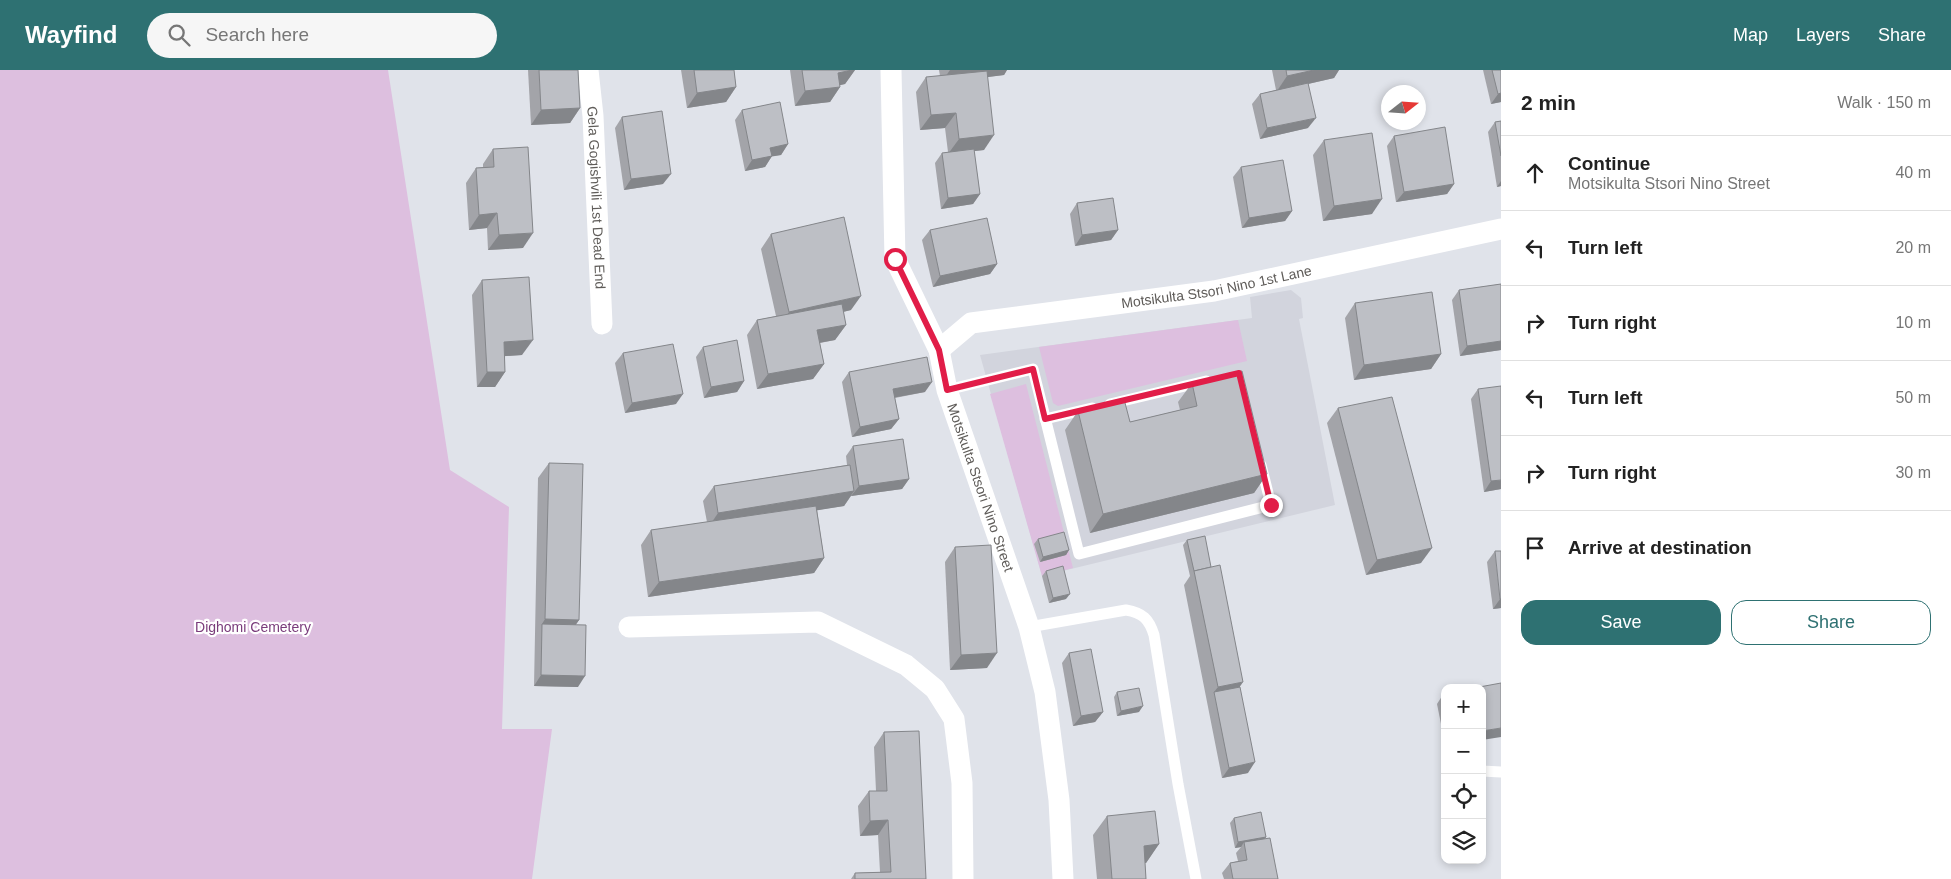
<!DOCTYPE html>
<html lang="en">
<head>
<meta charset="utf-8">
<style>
  :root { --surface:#fff; --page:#f6f6f6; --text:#222; --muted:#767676; --line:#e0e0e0; --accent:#2e7172 }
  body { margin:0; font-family:Arial,sans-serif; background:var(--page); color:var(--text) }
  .controls { position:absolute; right:15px; bottom:15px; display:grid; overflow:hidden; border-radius:10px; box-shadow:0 2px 8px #0003 }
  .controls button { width:45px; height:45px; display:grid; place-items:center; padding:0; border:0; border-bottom:1px solid var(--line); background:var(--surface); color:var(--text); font:25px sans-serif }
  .compass { position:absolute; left:1381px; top:15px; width:45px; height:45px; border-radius:50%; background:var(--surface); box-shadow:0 2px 8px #0003; rotate:73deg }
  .stop { position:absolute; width:15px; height:15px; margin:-11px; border:4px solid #e11d48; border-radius:50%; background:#fff }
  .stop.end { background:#e11d48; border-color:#fff; box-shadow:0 1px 5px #0008 }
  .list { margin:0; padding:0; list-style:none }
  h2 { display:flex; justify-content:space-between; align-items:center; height:65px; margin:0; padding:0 20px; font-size:21px }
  h2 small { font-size:16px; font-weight:400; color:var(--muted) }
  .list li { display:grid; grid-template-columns:32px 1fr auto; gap:15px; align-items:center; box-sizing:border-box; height:75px; padding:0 20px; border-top:1px solid var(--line) }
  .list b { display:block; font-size:19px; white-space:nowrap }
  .list p { margin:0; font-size:16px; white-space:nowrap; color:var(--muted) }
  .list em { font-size:16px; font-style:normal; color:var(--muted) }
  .actions { display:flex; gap:10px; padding:15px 20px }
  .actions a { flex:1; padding:11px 0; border:1px solid var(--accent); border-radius:15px; text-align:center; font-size:18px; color:var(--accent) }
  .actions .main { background:var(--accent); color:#fff }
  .icon { flex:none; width:28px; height:28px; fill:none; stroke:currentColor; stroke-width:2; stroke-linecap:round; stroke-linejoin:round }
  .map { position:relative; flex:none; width:1501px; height:809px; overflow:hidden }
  header { display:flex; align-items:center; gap:30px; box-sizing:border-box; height:70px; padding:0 25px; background:var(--accent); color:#fff }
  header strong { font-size:24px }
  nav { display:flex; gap:28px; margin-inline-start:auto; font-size:18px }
  .search { width:350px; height:45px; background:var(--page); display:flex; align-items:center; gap:12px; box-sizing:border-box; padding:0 18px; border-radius:28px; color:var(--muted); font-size:19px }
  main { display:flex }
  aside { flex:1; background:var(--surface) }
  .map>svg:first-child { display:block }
  .education { fill:#d2d4dd }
  .green { fill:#ddbfdf }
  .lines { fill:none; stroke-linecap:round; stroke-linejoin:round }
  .service { stroke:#fff; stroke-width:11 }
  .minor { stroke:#fff; stroke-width:21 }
  .wall { fill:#a3a4a9 }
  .shaded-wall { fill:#84868a }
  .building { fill:#bdbfc5; stroke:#84868a }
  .route { stroke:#e11d48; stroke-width:6 }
  .labels { text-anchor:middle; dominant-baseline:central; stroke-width:4.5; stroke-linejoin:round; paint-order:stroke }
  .street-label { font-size:14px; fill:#5f5c59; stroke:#fff }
  .park-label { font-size:14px; fill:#7a3c7b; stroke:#fff }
</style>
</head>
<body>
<header>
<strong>Wayfind</strong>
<div class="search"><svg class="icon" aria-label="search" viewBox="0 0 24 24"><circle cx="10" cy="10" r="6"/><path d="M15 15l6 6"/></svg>Search here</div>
<nav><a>Map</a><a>Layers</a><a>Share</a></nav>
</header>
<main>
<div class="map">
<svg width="1501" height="809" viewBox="0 0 1501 809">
  <rect width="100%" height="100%" fill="#e0e3ea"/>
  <path class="education" d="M 1291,220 L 1301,228 L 1303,248 L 1299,249 L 1335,435 L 1042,506 L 980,285 L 1252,248 L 1250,227 Z"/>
  <g class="green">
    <path d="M 0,0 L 388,0 L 450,400 L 509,437 L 502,659 L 552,659 L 532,809 L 0,809 Z"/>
    <path d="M 1238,250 L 1247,291 L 1058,336 L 1053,333 L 1039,277 Z"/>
    <path d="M 1026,314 L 1073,498 L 1042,506 L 990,324 Z"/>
  </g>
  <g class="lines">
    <g class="service">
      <path d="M 947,320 L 1033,299 L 1079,484 L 1271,435 L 1261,395"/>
      <path d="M 1110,334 L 1206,311"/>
      <path d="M 1045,349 L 1092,338"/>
      <path d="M 1029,557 L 1126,540 C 1143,543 1149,549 1154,565 L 1178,714 L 1196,809"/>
      <path d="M 1482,701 L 1501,702"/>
    </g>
    <g class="minor">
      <path id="s1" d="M 588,0 L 593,46 L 602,254"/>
      <path id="s2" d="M 891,0 L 895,189 L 939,280 L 947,320 L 1029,557 L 1045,622 L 1059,730 L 1063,809"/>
      <path id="s3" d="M 939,280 L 971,253 L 1214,221 L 1501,159"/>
      <path d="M 629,557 L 818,552 L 906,595 L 935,619 L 954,649 L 962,713 L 963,809"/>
    </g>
  </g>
  <g class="wall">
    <path d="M 528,0 L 578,0 L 580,38 L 570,53 L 531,55 Z"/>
    <path d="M 681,0 L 734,0 L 736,17 L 726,32 L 687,38 Z"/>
    <path d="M 790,0 L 855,0 L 845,14 L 840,15 L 840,17 L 830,32 L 795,36 Z"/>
    <path d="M 939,0 L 1007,0 L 1004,5 L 987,7 L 984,80 L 974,81 L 980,124 L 973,134 L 941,139 L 935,93 L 942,83 L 948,82 L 945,58 L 920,60 L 916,22 L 926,7 L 940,6 Z"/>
    <path d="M 1272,0 L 1339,0 L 1334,8 L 1308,14 L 1308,58 L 1260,69 L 1252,34 L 1260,24 L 1276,20 Z"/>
    <path d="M 1483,0 L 1501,0 L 1501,32 L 1491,34 Z"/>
    <path d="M 742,40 L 788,74 L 781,85 L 772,86 L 765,97 L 745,101 L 735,50 Z"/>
    <path d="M 622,47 L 663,114 L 624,120 L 615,58 Z"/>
    <path d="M 1501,51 L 1501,116 L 1497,117 L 1488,62 L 1495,52 Z"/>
    <path d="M 1394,66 L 1454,114 L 1447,124 L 1396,132 L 1387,76 Z"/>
    <path d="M 1324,70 L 1372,144 L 1323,151 L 1313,85 Z"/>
    <path d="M 493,79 L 523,178 L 488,180 L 487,158 L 469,160 L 466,113 L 476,98 L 483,97 L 483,94 Z"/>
    <path d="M 1241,97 L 1292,141 L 1285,151 L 1242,158 L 1233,107 Z"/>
    <path d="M 1077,133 L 1118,160 L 1111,170 L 1075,176 L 1070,144 Z"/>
    <path d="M 930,160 L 997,194 L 990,204 L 933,217 L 922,170 Z"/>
    <path d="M 771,164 L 851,240 L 843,242 L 846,255 L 835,270 L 820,273 L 824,294 L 813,309 L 757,319 L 747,265 L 757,250 L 776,246 L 761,179 Z"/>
    <path d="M 482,210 L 522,285 L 505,286 L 505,302 L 495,317 L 477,317 L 472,225 Z"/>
    <path d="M 1501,214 L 1501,280 L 1460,286 L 1452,230 L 1459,220 Z"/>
    <path d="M 1355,233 L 1441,284 L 1431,299 L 1354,310 L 1345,248 Z"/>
    <path d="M 703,277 L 744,311 L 737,322 L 704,328 L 696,287 Z"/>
    <path d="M 623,283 L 676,334 L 625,343 L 615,293 Z"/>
    <path d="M 849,302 L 925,322 L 895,328 L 899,349 L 891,359 L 852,367 L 842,312 Z"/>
    <path d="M 1192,313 L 1267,404 L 1254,423 L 1090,463 L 1065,360 L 1078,341 L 1130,352 L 1180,340 L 1178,332 Z"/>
    <path d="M 1478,319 L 1501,419 L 1484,422 L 1471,329 Z"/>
    <path d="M 1338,338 L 1421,493 L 1366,505 L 1327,353 Z"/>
    <path d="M 853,376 L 909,409 L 902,419 L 851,426 L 844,436 L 817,440 L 824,488 L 814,503 L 648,527 L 641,475 L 651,460 L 707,452 L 703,431 L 714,416 L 847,395 L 846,386 Z"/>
    <path d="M 549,393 L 579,550 L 576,554 L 578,617 L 534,616 L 538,408 Z"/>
    <path d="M 1038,469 L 1069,480 L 1066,485 L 1040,492 L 1034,474 Z"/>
    <path d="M 1187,470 L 1211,497 L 1240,617 L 1248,703 L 1222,708 L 1184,515 L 1190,506 L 1183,475 Z"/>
    <path d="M 955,477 L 987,598 L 950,600 L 945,492 Z"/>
    <path d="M 1495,481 L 1501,538 L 1493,539 L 1487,492 Z"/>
    <path d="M 1046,501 L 1066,529 L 1049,533 L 1042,506 Z"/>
    <path d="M 1069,583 L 1103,642 L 1095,652 L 1073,656 L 1062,593 Z"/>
    <path d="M 1117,622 L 1139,642 L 1117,646 L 1114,627 Z"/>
    <path d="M 1444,623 L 1445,623 L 1445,674 L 1437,634 Z"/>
    <path d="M 884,662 L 926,809 L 851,809 L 855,803 L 880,802 L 878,765 L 860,766 L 858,736 L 869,721 L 876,721 L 874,677 Z"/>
    <path d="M 1107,746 L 1159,774 L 1146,793 L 1145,793 L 1146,809 L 1097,809 L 1093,765 Z"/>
    <path d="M 1234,748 L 1266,767 L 1265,769 L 1278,809 L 1224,809 L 1222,803 L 1230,793 L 1238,791 L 1236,783 L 1241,777 L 1235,778 L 1230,753 Z"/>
  </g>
  <g class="shaded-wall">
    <path d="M 852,0 L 855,0 L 845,14 L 827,18 L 838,3 Z"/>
    <path d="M 950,0 L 1007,0 L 1004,5 L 941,13 Z"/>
    <path d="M 1314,0 L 1339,0 L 1334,8 L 1277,21 L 1287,6 Z"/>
    <path d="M 736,17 L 726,32 L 687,38 L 697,23 Z"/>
    <path d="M 840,17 L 830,32 L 795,36 L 805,21 Z"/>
    <path d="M 1501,23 L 1501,32 L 1491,34 L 1498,24 Z"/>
    <path d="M 580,38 L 570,53 L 531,55 L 541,40 Z"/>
    <path d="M 956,43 L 945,58 L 920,60 L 931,45 Z"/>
    <path d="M 1316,48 L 1308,58 L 1260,69 L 1267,58 Z"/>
    <path d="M 994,65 L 984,80 L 948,84 L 959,69 Z"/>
    <path d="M 788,74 L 781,85 L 763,88 L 770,78 Z"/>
    <path d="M 772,86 L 765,97 L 745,101 L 752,90 Z"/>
    <path d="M 671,104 L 663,114 L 624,120 L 631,109 Z"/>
    <path d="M 1501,111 L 1501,116 L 1497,117 Z"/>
    <path d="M 1454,114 L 1447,124 L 1396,132 L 1404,122 Z"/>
    <path d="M 980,124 L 973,134 L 941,139 L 948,128 Z"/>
    <path d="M 1382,129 L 1372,144 L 1323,151 L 1334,136 Z"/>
    <path d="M 1292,141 L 1285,151 L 1242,158 L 1249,148 Z"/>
    <path d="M 497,143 L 487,158 L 469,160 L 479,145 Z"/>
    <path d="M 1118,160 L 1111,170 L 1075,176 L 1082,165 Z"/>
    <path d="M 533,163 L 523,178 L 488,180 L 499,165 Z"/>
    <path d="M 997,194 L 990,204 L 933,217 L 940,206 Z"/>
    <path d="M 861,226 L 851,240 L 779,257 L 789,242 Z"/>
    <path d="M 846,255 L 835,270 L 807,275 L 817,260 Z"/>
    <path d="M 533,270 L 522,285 L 494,287 L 504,272 Z"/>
    <path d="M 1501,271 L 1501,280 L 1460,286 L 1467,276 Z"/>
    <path d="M 1441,284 L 1431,299 L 1354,310 L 1364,295 Z"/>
    <path d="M 824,294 L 813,309 L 757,319 L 768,304 Z"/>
    <path d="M 487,302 L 505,302 L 495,317 L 477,317 Z"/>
    <path d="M 744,311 L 737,322 L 704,328 L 711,317 Z"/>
    <path d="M 932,312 L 925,322 L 886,329 L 893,319 Z"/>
    <path d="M 683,324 L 676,334 L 625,343 L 632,333 Z"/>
    <path d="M 899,349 L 891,359 L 852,367 L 860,357 Z"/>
    <path d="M 1267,404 L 1254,423 L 1090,463 L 1103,444 Z"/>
    <path d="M 909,409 L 902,419 L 851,426 L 859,416 Z"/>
    <path d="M 1501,410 L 1501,419 L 1484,422 L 1491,411 Z"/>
    <path d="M 854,421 L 844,436 L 708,458 L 718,443 Z"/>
    <path d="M 1432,478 L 1421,493 L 1366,505 L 1377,490 Z"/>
    <path d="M 1069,480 L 1066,485 L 1040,492 L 1043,487 Z"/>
    <path d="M 824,488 L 814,503 L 648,527 L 659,512 Z"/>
    <path d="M 1070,524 L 1066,529 L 1049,533 L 1053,528 Z"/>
    <path d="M 1500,529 L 1501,529 L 1501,538 L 1493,539 Z"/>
    <path d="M 545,549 L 579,550 L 569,565 L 542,554 Z"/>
    <path d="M 997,583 L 987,598 L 950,600 L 961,585 Z"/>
    <path d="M 541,605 L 585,606 L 578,617 L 534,616 Z"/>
    <path d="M 1243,612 L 1233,627 L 1214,622 L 1218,617 Z"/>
    <path d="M 1143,636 L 1139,642 L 1117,646 L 1121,641 Z"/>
    <path d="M 1103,642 L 1095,652 L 1073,656 L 1081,646 Z"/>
    <path d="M 1501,658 L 1501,667 L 1482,670 L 1482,661 Z"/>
    <path d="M 1255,692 L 1248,703 L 1222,708 L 1229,698 Z"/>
    <path d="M 888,750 L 878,765 L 860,766 L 870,751 Z"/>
    <path d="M 1266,767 L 1262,772 L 1244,772 L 1241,777 L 1235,778 L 1238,772 Z"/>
    <path d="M 1159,774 L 1146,793 L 1130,795 L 1144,776 Z"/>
  </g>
  <g class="building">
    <path d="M 539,0 L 578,0 L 580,38 L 541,40 Z"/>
    <path d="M 694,0 L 734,0 L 736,17 L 697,23 Z"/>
    <path d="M 802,0 L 852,0 L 838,3 L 840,17 L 805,21 Z"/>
    <path d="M 1286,0 L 1314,0 L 1287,6 Z"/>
    <path d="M 1492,0 L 1501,0 L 1501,23 L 1498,24 Z"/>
    <path d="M 987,1 L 994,65 L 959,69 L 956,43 L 931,45 L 926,7 Z"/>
    <path d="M 1308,13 L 1316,48 L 1267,58 L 1260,24 Z"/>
    <path d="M 780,32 L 788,74 L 770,78 L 772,86 L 752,90 L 742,40 Z"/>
    <path d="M 662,41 L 671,104 L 631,109 L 622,47 Z"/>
    <path d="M 1501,51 L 1501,86 L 1495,52 Z"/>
    <path d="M 1445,57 L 1454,114 L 1404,122 L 1394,66 Z"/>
    <path d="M 1372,63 L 1382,129 L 1334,136 L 1324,70 Z"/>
    <path d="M 528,77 L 533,163 L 499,165 L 497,143 L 479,145 L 476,98 L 494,97 L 493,79 Z"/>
    <path d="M 974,79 L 980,124 L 948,128 L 942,83 Z"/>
    <path d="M 1283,90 L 1292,141 L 1249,148 L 1241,97 Z"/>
    <path d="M 1113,128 L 1118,160 L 1082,165 L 1077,133 Z"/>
    <path d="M 844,147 L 861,226 L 789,242 L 771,164 Z"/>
    <path d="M 987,148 L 997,194 L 940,206 L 930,160 Z"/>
    <path d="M 529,207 L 533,270 L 504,272 L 505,302 L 487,302 L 482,210 Z"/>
    <path d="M 1501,214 L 1501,271 L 1467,276 L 1459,220 Z"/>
    <path d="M 1432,222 L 1441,284 L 1364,295 L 1355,233 Z"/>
    <path d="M 842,234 L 846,255 L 817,260 L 824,294 L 768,304 L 757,250 Z"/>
    <path d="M 737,270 L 744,311 L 711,317 L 703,277 Z"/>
    <path d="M 673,274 L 683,324 L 632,333 L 623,283 Z"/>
    <path d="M 927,287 L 932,312 L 893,319 L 899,349 L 860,357 L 849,302 Z"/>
    <path d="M 1242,301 L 1267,404 L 1103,444 L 1078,341 L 1124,329 L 1130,352 L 1197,336 L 1192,313 Z"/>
    <path d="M 1501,316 L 1501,410 L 1491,411 L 1478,319 Z"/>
    <path d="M 1392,327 L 1432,478 L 1377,490 L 1338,338 Z"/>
    <path d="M 903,369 L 909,409 L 859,416 L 853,376 Z"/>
    <path d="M 549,393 L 583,394 L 579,550 L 545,549 Z"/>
    <path d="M 850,395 L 854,421 L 718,443 L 714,416 Z"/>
    <path d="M 816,436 L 824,488 L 659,512 L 651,460 Z"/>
    <path d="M 1064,462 L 1069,480 L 1043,487 L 1038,469 Z"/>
    <path d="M 1205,466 L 1211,497 L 1194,501 L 1187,470 Z"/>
    <path d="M 991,475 L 997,583 L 961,585 L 955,477 Z"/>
    <path d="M 1495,481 L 1501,481 L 1501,529 L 1500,529 Z"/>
    <path d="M 1220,495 L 1243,612 L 1218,617 L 1194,501 Z"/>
    <path d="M 1063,496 L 1070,524 L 1053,528 L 1046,501 Z"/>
    <path d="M 542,554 L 586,555 L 585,606 L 541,605 Z"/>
    <path d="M 1091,579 L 1103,642 L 1081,646 L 1069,583 Z"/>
    <path d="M 1501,613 L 1501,658 L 1482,661 L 1482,618 L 1474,618 Z"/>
    <path d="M 1240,617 L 1255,692 L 1229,698 L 1214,622 Z"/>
    <path d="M 1139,618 L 1143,636 L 1121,641 L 1117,622 Z"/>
    <path d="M 919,661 L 926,809 L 855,809 L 855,803 L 891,802 L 888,750 L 870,751 L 869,721 L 887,721 L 884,662 Z"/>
    <path d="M 1155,741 L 1159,774 L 1144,776 L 1146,809 L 1112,809 L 1107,746 Z"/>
    <path d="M 1261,742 L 1266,767 L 1238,772 L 1234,748 Z"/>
    <path d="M 1270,768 L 1278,809 L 1233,809 L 1230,793 L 1247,790 L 1244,772 Z"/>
  </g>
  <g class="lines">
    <path class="route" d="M 895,189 L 939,280 L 947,320 L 1033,299 L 1045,349 L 1239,303 L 1271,435"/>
  </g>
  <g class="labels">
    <g class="street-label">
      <text stroke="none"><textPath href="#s1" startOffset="128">Gela Gogishvili 1st Dead End</textPath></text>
      <text stroke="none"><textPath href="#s3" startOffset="290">Motsikulta Stsori Nino 1st Lane</textPath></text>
      <text stroke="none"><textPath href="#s2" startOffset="434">Motsikulta Stsori Nino Street</textPath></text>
    </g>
    <g class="park-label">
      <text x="253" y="557">Dighomi Cemetery</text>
    </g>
  </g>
</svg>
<div class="controls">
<button>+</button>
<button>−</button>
<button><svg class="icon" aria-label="locate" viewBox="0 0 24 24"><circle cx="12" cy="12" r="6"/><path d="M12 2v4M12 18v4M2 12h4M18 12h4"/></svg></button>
<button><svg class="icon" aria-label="layers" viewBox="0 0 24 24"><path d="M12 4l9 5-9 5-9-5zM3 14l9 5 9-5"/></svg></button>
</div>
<svg class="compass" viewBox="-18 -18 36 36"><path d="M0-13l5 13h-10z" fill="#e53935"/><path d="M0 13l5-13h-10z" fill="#767676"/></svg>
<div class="stop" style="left:895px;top:189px"></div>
<div class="stop end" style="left:1271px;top:435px"></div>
</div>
<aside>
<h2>2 min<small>Walk · 150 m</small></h2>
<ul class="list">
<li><svg class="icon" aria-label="ahead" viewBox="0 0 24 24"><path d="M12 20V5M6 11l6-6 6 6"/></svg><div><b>Continue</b><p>Motsikulta Stsori Nino Street</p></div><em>40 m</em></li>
<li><svg class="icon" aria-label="left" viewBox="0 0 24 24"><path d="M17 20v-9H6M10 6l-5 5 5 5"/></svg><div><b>Turn left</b></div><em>20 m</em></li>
<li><svg class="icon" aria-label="right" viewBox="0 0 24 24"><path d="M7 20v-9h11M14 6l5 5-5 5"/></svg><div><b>Turn right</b></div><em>10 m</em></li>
<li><svg class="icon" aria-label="left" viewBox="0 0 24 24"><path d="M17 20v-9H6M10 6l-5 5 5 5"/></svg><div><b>Turn left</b></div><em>50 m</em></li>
<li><svg class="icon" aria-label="right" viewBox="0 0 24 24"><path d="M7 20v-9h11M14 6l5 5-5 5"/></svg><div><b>Turn right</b></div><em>30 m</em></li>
<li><svg class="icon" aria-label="arrive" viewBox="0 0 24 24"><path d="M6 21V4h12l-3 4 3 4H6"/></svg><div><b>Arrive at destination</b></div></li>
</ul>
<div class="actions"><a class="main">Save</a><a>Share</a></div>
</aside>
</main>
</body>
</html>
